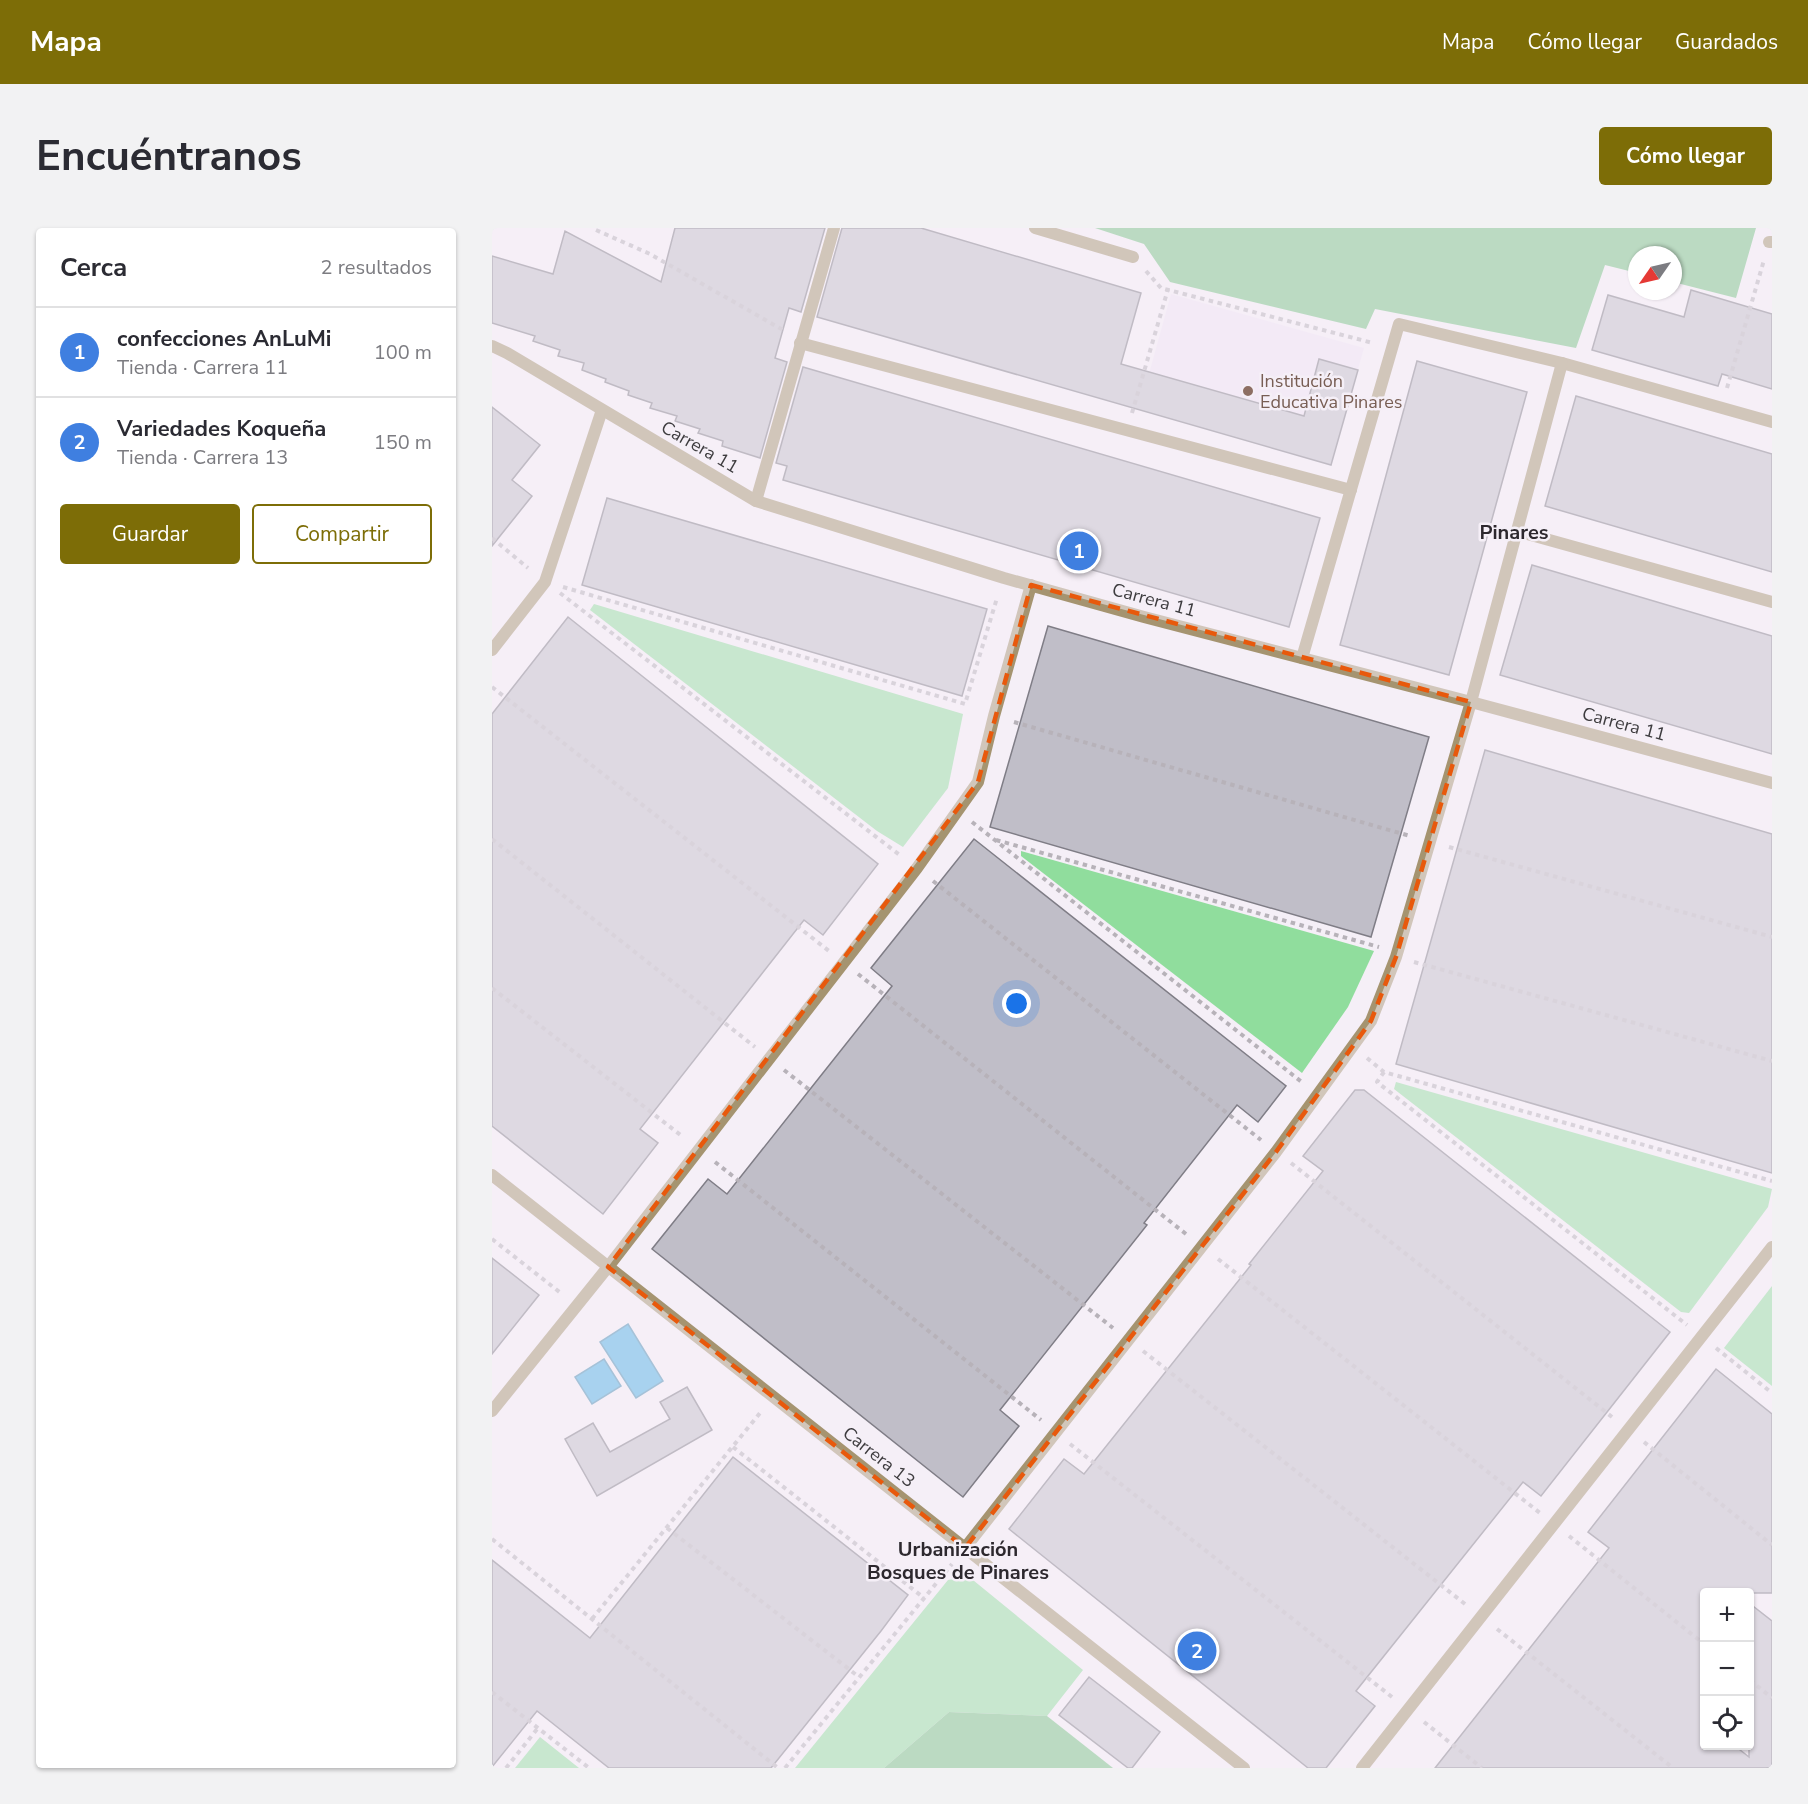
<!DOCTYPE html>
<html lang="es">
<head>
<meta charset="utf-8">
<style>
  :root { --surface:#fff; --page:#f2f2f3; --text:#2b2b33; --muted:#7c7c81; --line:#e1e1e2; --accent:#7d6d07 }
  body { margin:0; font-family:"Nunito Sans",sans-serif; background:var(--page); color:var(--text) }
  .controls { position:absolute; right:18px; bottom:18px; display:grid; overflow:hidden; border-radius:6px; box-shadow:0 2px 4px #0004 }
  .controls button { width:54px; height:54px; display:grid; place-items:center; padding:0; border:0; border-bottom:2px solid var(--line); background:var(--surface); color:var(--text); font:30px sans-serif }
  .compass { position:absolute; left:1136px; top:18px; width:54px; height:54px; border-radius:50%; background:var(--surface); box-shadow:0 2px 4px #0004; rotate:236deg }
  .you { position:absolute; left:525px; top:776px; width:21px; height:21px; margin:-15px; border:4px solid #fff; border-radius:50%; background:#1a73e8; box-shadow:0 0 0 9px #1a73e833 }
  .badge { display:grid; place-items:center; width:39px; height:39px; border-radius:50%; background:var(--accent); color:#fff; font-size:20px; font-weight:700 }
  .pin { position:absolute; translate:-50% -50%; border:3px solid #fff; box-shadow:0 2px 6px #0006 }
  .list { margin:0; padding:0; list-style:none }
  h2 { display:flex; justify-content:space-between; align-items:center; height:78px; margin:0; padding:0 24px; font-size:26px }
  h2 small { font-size:20px; font-weight:400; color:var(--muted) }
  .list li { display:grid; grid-template-columns:39px 1fr auto; gap:18px; align-items:center; box-sizing:border-box; height:90px; padding:0 24px; border-top:2px solid var(--line) }
  .list b { display:block; font-size:22px; white-space:nowrap }
  .list p { margin:0; font-size:20px; white-space:nowrap; color:var(--muted) }
  .list em { font-size:20px; font-style:normal; color:var(--muted) }
  .actions { display:flex; gap:12px; padding:18px 24px }
  .actions a { flex:1; padding:14px 0; border:2px solid var(--accent); border-radius:6px; text-align:center; font-size:21px; color:var(--accent) }
  .actions .main { background:var(--accent); color:#fff }
  .icon { flex:none; width:33px; height:33px; fill:none; stroke:currentColor; stroke-width:2; stroke-linecap:round; stroke-linejoin:round }
  .map { position:relative; flex:none; width:1280px; height:1540px; overflow:hidden; border-radius:6px }
  header { display:flex; align-items:center; gap:36px; box-sizing:border-box; height:84px; padding:0 30px; background:var(--accent); color:#fff }
  header strong { font-size:28px }
  nav { display:flex; gap:33px; margin-inline-start:auto; font-size:21px }
  .intro { display:flex; align-items:center; justify-content:space-between; box-sizing:border-box; height:144px; padding:0 36px }
  h1 { margin:0; font-size:42px }
  .button { padding:15px 27px; border-radius:6px; background:var(--accent); color:#fff; font-size:21px; font-weight:700 }
  main { display:flex; gap:36px; padding:0 36px }
  aside { flex:1; background:var(--surface); border-radius:6px; box-shadow:0 2px 4px #0004 }
  .map>svg:first-child { display:block }
  .built { fill:#f0e5f4 }
  .green { fill:#90dd9d }
  .forest { fill:#73c281 }
  .water { fill:#49b0e4; stroke:#468db2; stroke-width:1.5 }
  .building { fill:#c0bec8; stroke:#7f7d86; stroke-width:1.5 }
  .lines { fill:none; stroke-linecap:round; stroke-linejoin:round }
  .path { stroke:#b7b2b9; stroke-width:4; stroke-dasharray:4.5 4.5; stroke-linecap:butt }
  .minor { stroke:#a59470; stroke-width:12 }
  .tertiary { stroke:#a59470; stroke-width:12 }
  .marked { fill:none; stroke:#e8590c; stroke-width:4.5; stroke-dasharray:12 8; stroke-linejoin:round }
  .education-dot { fill:#8d6e63; stroke:#f5eff7; stroke-width:2 }
  .labels { text-anchor:middle; dominant-baseline:central; stroke-width:5; stroke-linejoin:round; paint-order:stroke }
  .education-label { font-size:18px; fill:#785e54; stroke:#f5eff7; text-anchor:start }
  .street-label { font-size:18px; fill:#3e3c3f; stroke:#f5eff7 }
  .neighbourhood-label { font-size:20px; font-weight:bold; fill:#2d282e; stroke:#f5eff7 }
</style>
</head>
<body>
<header>
<strong>Mapa</strong>
<nav><a>Mapa</a><a>Cómo llegar</a><a>Guardados</a></nav>
</header>
<div class="intro"><h1>Encuéntranos</h1><a class="button">Cómo llegar</a></div>
<main>
<aside>
<h2>Cerca<small>2 resultados</small></h2>
<ul class="list">
<li><span class="badge" style="background:#3f7fe0">1</span><div><b>confecciones AnLuMi</b><p>Tienda · Carrera 11</p></div><em>100 m</em></li>
<li><span class="badge" style="background:#3f7fe0">2</span><div><b>Variedades Koqueña</b><p>Tienda · Carrera 13</p></div><em>150 m</em></li>
</ul>
<div class="actions"><a class="main">Guardar</a><a>Compartir</a></div>
</aside>
<div class="map">
<svg width="1280" height="1540" viewBox="0 0 1280 1540">
  <rect width="100%" height="100%" fill="#f5eff7"/>
  <path class="built" d="M 679,66 L 872,120 L 839,237 L 647,182 Z"/>
  <g class="green">
    <path d="M 102,376 L 471,486 L 456,560 L 411,619 L 385,603 L 98,382 Z"/>
    <path d="M 529,623 L 882,723 L 856,779 L 810,845 L 529,628 Z"/>
    <path d="M 904,854 L 1280,961 L 1276,979 L 1197,1085 L 1189,1084 L 902,861 Z"/>
    <path d="M 1280,1058 L 1280,1158 L 1232,1120 Z"/>
    <path d="M 476,1348 L 591,1442 L 555,1488 L 457,1484 L 392,1540 L 303,1540 L 456,1352 Z"/>
    <path d="M 48,1509 L 87,1540 L 23,1540 Z"/>
  </g>
  <g class="forest">
    <path d="M 603,0 L 1264,0 L 1244,70 L 1181,54 L 1181,27 L 1145,27 L 1145,45 L 1113,37 L 1084,120 L 883,81 L 874,101 L 678,54 L 652,16 Z"/>
    <path d="M 457,1484 L 555,1488 L 621,1540 L 392,1540 Z"/>
  </g>
  <g class="water">
    <path d="M 136,1096 L 171,1153 L 144,1170 L 108,1114 Z"/>
    <path d="M 112,1131 L 129,1158 L 100,1176 L 83,1149 Z"/>
  </g>
  <g class="building">
    <path d="M 183,0 L 333,0 L 309,84 L 297,80 L 283,130 L 295,134 L 268,230 L 230,218 L 231,213 L 206,205 L 208,201 L 183,193 L 185,188 L 158,180 L 160,175 L 136,167 L 137,163 L 113,154 L 114,151 L 90,142 L 92,135 L 66,128 L 68,122 L 41,113 L 43,108 L 0,95 L 0,28 L 61,46 L 73,3 L 169,54 Z"/>
    <path d="M 350,0 L 429,0 L 649,65 L 629,136 L 812,188 L 827,131 L 866,142 L 839,237 L 325,89 Z"/>
    <path d="M 1199,62 L 1280,86 L 1280,161 L 1230,146 L 1226,158 L 1100,122 L 1116,67 L 1192,89 Z"/>
    <path d="M 925,133 L 1035,164 L 957,447 L 848,417 Z"/>
    <path d="M 311,139 L 828,290 L 797,399 L 291,252 L 295,238 L 284,235 Z"/>
    <path d="M 1084,168 L 1280,226 L 1280,344 L 1053,278 Z"/>
    <path d="M 0,179 L 48,217 L 20,252 L 40,268 L 0,318 Z"/>
    <path d="M 115,270 L 495,381 L 470,468 L 90,357 Z"/>
    <path d="M 1040,337 L 1280,408 L 1280,526 L 1008,447 Z"/>
    <path d="M 76,389 L 386,636 L 331,707 L 312,692 L 148,901 L 166,915 L 111,986 L 0,898 L 0,486 Z"/>
    <path d="M 556,398 L 937,509 L 879,709 L 498,599 Z"/>
    <path d="M 993,522 L 1280,606 L 1280,945 L 904,836 Z"/>
    <path d="M 482,611 L 794,858 L 766,894 L 745,877 L 652,995 L 655,997 L 508,1182 L 527,1198 L 471,1269 L 160,1021 L 216,951 L 235,966 L 323,855 L 400,758 L 379,740 Z"/>
    <path d="M 863,862 L 872,862 L 1178,1104 L 1049,1268 L 1031,1254 L 864,1463 L 883,1478 L 834,1540 L 816,1540 L 517,1301 L 572,1231 L 592,1246 L 759,1037 L 757,1036 L 831,943 L 811,928 Z"/>
    <path d="M 0,1030 L 47,1067 L 0,1126 Z"/>
    <path d="M 1224,1141 L 1280,1186 L 1280,1365 L 1212,1365 L 1212,1518 L 1243,1518 L 1257,1529 L 1257,1375 L 1280,1393 L 1280,1540 L 943,1540 L 1117,1320 L 1096,1304 Z"/>
    <path d="M 195,1159 L 220,1202 L 105,1268 L 73,1211 L 101,1195 L 118,1224 L 178,1191 L 168,1174 Z"/>
    <path d="M 241,1229 L 416,1367 L 389,1403 L 279,1540 L 117,1540 L 45,1483 L 0,1539 L 0,1332 L 98,1410 Z"/>
    <path d="M 597,1449 L 668,1504 L 640,1540 L 636,1540 L 567,1487 Z"/>
  </g>
  <g class="lines">
    <g class="path">
      <path d="M 104,2 L 158,26 L 291,102"/>
      <path d="M 654,43 L 669,60 L 881,115"/>
      <path d="M 1235,160 L 1272,32"/>
      <path d="M 640,185 L 676,61"/>
      <path d="M 0,310 L 36,340"/>
      <path d="M 71,359 L 473,476 L 505,370"/>
      <path d="M 68,365 L 409,628"/>
      <path d="M 0,459 L 337,723"/>
      <path d="M 522,494 L 918,608"/>
      <path d="M 480,594 L 811,855"/>
      <path d="M 0,611 L 263,819"/>
      <path d="M 504,612 L 887,719"/>
      <path d="M 957,619 L 1280,709"/>
      <path d="M 441,653 L 769,912"/>
      <path d="M 922,734 L 1280,833"/>
      <path d="M 366,746 L 694,1006"/>
      <path d="M 0,760 L 191,909"/>
      <path d="M 875,830 L 892,844 L 1280,953"/>
      <path d="M 292,842 L 621,1100"/>
      <path d="M 892,844 L 885,854 L 1195,1097"/>
      <path d="M 223,934 L 549,1192"/>
      <path d="M 799,935 L 1120,1189"/>
      <path d="M 0,1011 L 70,1066"/>
      <path d="M 726,1031 L 1048,1285"/>
      <path d="M 1224,1120 L 1280,1165"/>
      <path d="M 651,1123 L 973,1376"/>
      <path d="M 1152,1214 L 1280,1317"/>
      <path d="M 578,1216 L 900,1469"/>
      <path d="M 241,1219 L 432,1370"/>
      <path d="M 175,1300 L 367,1449"/>
      <path d="M 1077,1308 L 1212,1416"/>
      <path d="M 0,1311 L 286,1540"/>
      <path d="M 100,1391 L 268,1185"/>
      <path d="M 1005,1401 L 1181,1540"/>
      <path d="M 1258,1452 L 1280,1470"/>
      <path d="M 0,1464 L 97,1540"/>
      <path d="M 932,1494 L 990,1540"/>
      <path d="M 14,1540 L 46,1500"/>
      <path d="M 293,1540 L 460,1336"/>
    </g>
    <g class="minor">
      <path d="M 543,0 L 641,29"/>
      <path d="M 1277,14 L 1280,14"/>
      <path d="M 308,115 L 859,262"/>
      <path d="M 1025,303 L 1280,374"/>
      <path d="M 0,422 L 53,354 L 110,182"/>
      <path d="M 810,430 L 907,96 L 1070,135 L 1280,194"/>
      <path d="M 0,1183 L 116,1039 L 425,640 L 486,554 L 502,488 L 539,357"/>
      <path d="M 473,1320 L 784,924 L 879,793 L 904,729 L 979,474 L 1070,135"/>
    </g>
    <g class="tertiary">
      <path d="M 0,118 L 15,125 L 264,273 L 512,350 L 652,389 L 979,474 L 1280,555"/>
      <path d="M 264,273 L 342,0"/>
      <path d="M 0,947 L 752,1540"/>
      <path d="M 870,1540 L 1280,1019"/>
    </g>
  </g>
  <path d="M0 0H1280V1540H0ZM 539,357 L 979,474 L 904,729 L 879,793 L 784,924 L 473,1320 L 116,1039 L 486,554 Z" fill="#f5eff7" fill-opacity=".55" fill-rule="evenodd"/>
  <path class="marked" d="M 539,357 L 979,474 L 904,729 L 879,793 L 784,924 L 473,1320 L 116,1039 L 486,554 Z"/>
  <circle class="education-dot" cx="756" cy="163" r="6"/>
  <g class="labels">
    <g class="education-label">
      <text x="768" y="153">Institución<tspan x="768" dy="21">Educativa Pinares</tspan></text>
    </g>
    <g class="street-label">
      <text transform="translate(208 219) rotate(30)">Carrera 11</text>
      <text transform="translate(662 372) rotate(15)">Carrera 11</text>
      <text transform="translate(1132 496) rotate(15)">Carrera 11</text>
      <text transform="translate(387 1229) rotate(38)">Carrera 13</text>
    </g>
    <g class="neighbourhood-label">
      <text x="1022" y="304">Pinares</text>
      <text x="466" y="1321">Urbanización<tspan x="466" dy="23">Bosques de Pinares</tspan></text>
    </g>
  </g>
</svg>
<div class="controls">
<button>+</button>
<button>−</button>
<button><svg class="icon" aria-label="locate" viewBox="0 0 24 24"><circle cx="12" cy="12" r="6"/><path d="M12 2v4M12 18v4M2 12h4M18 12h4"/></svg></button>
</div>
<svg class="compass" viewBox="-18 -18 36 36"><path d="M0-13l5 13h-10z" fill="#e53935"/><path d="M0 13l5-13h-10z" fill="#7c7c81"/></svg>
<div class="you"></div>
<div class="pin badge" style="left:587px;top:323px;background:#3f7fe0">1</div>
<div class="pin badge" style="left:705px;top:1423px;background:#3f7fe0">2</div>
</div>
</main>
</body>
</html>
